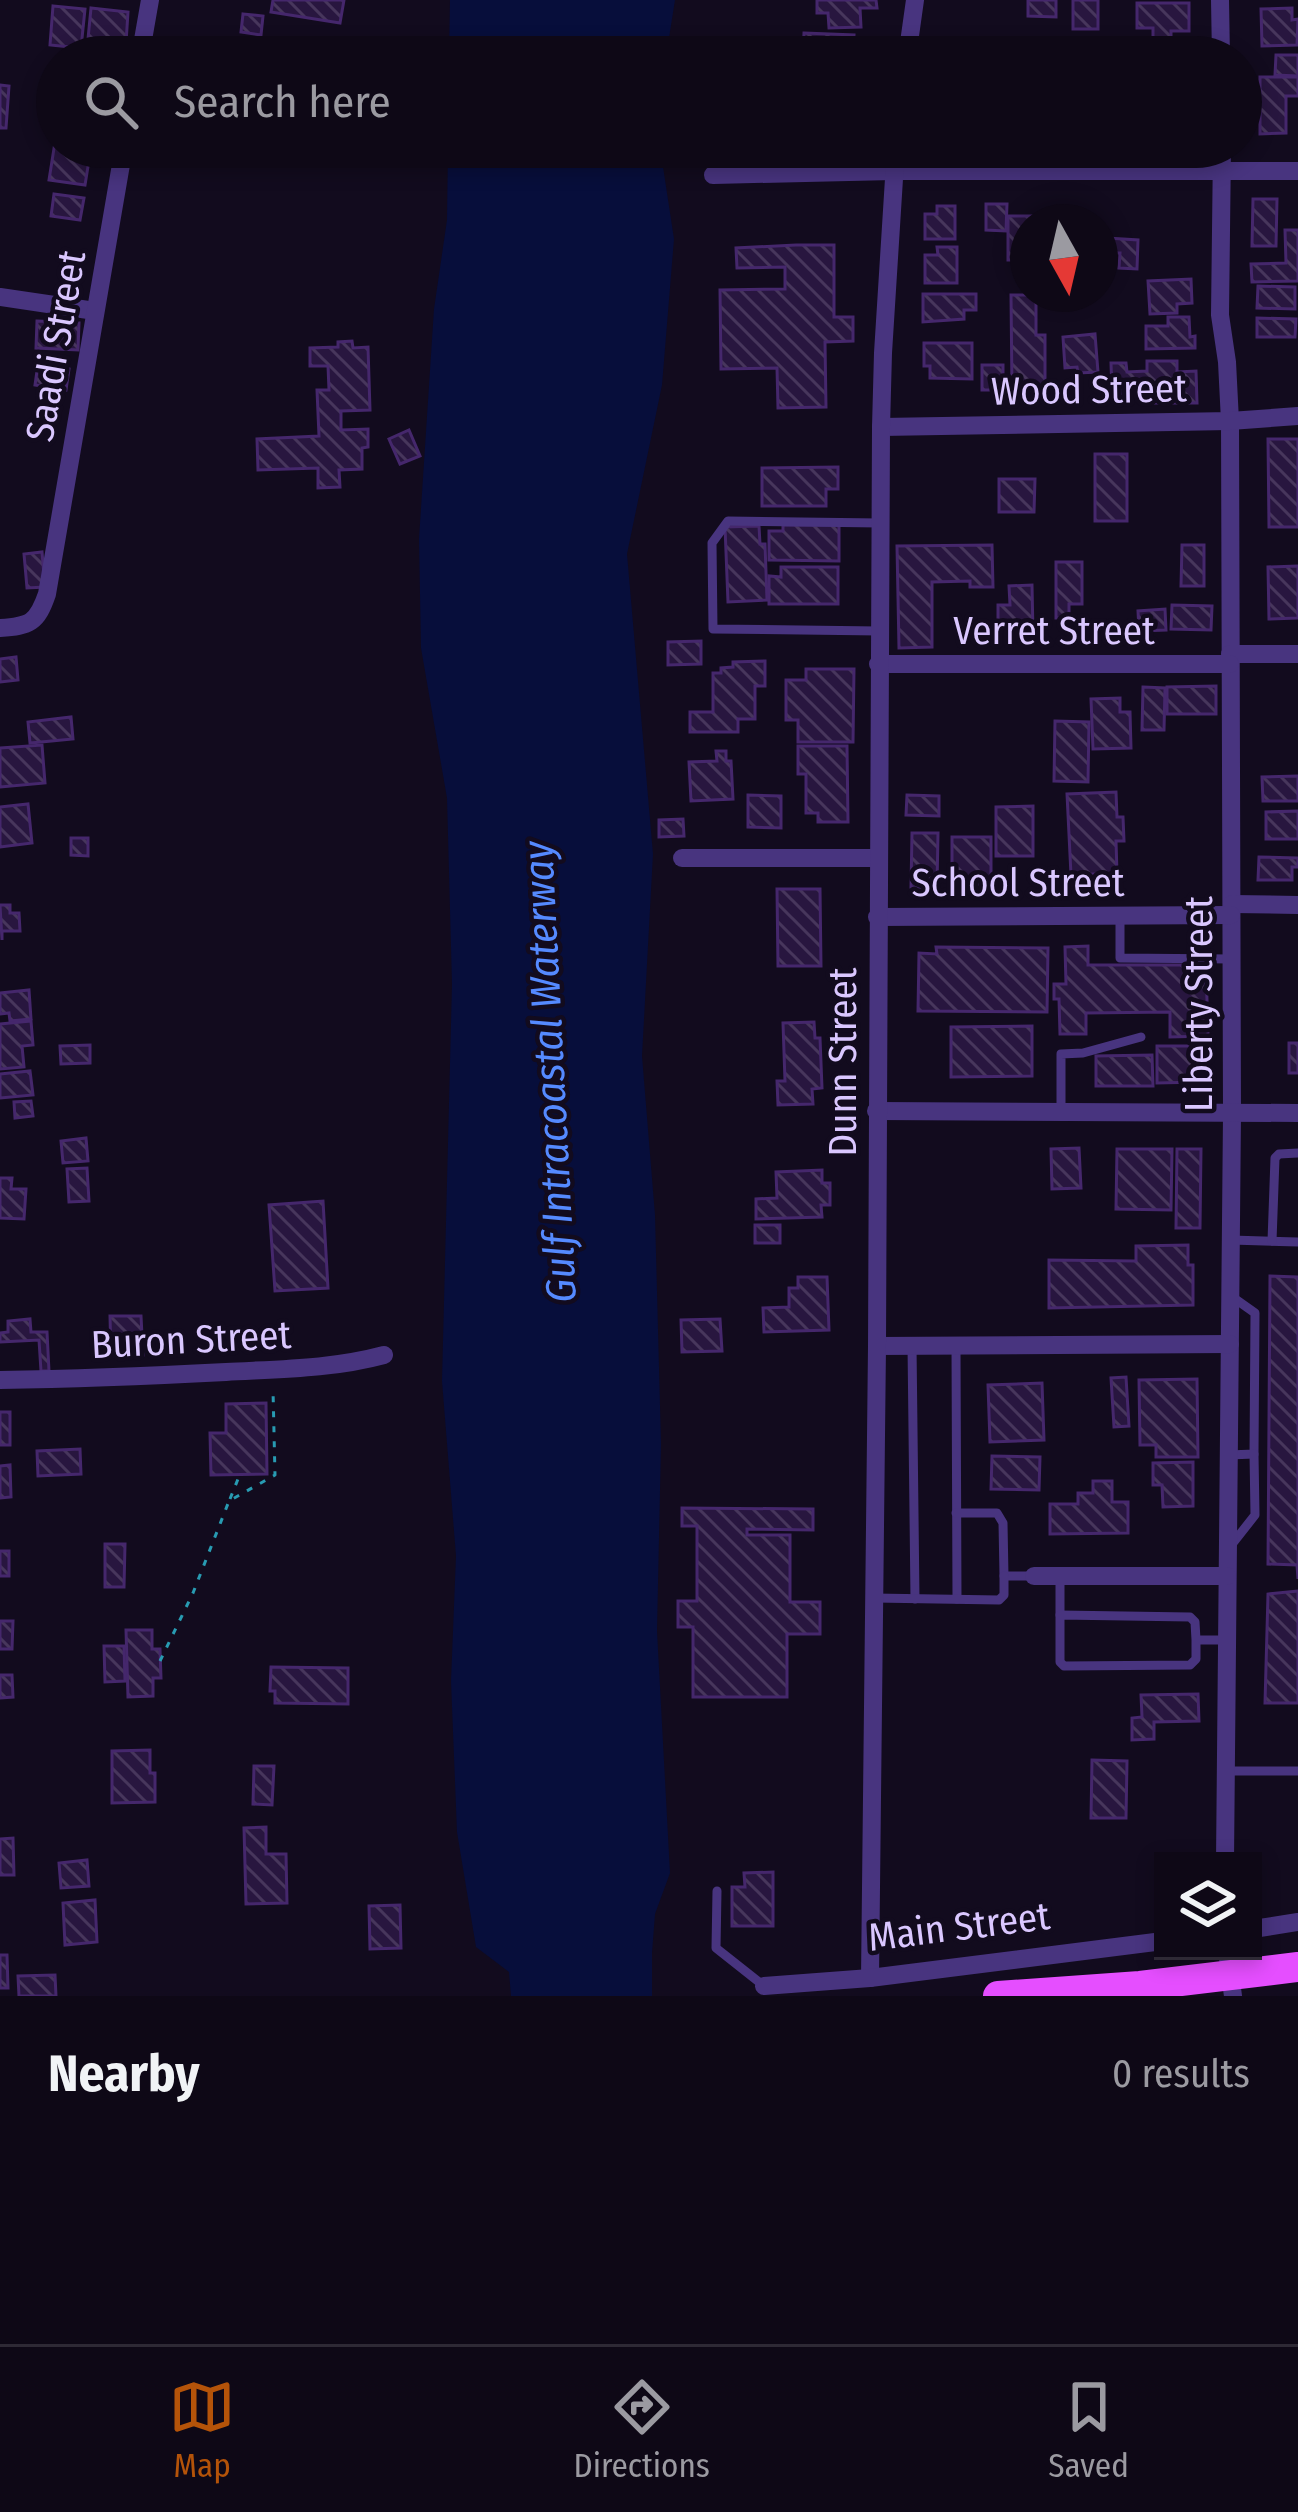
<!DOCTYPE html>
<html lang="en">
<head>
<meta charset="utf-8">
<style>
  :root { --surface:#0e0816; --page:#1c1623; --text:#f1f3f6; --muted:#9b9aa1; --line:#2e2935; --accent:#b45309 }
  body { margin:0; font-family:"Fira Sans Condensed",sans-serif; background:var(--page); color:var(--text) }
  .controls { position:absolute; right:36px; bottom:36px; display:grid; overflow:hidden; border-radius:0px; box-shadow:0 6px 18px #0003 }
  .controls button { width:108px; height:108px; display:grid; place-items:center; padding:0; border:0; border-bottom:3px solid var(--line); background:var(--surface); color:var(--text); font:60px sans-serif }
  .compass { position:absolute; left:1010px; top:204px; width:108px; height:108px; border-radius:50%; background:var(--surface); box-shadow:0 6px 18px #0003; rotate:172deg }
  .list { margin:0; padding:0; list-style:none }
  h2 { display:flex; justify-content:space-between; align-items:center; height:156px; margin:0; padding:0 48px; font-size:51px }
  h2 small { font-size:39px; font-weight:400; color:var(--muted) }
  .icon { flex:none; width:66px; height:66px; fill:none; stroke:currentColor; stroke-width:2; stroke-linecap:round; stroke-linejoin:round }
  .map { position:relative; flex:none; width:1298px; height:1996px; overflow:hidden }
  .search { position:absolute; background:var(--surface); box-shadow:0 6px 18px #0003; left:36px; right:36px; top:36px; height:132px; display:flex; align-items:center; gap:30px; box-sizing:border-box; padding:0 42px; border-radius:66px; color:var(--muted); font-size:45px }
  .sheet { height:348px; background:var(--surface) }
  nav { display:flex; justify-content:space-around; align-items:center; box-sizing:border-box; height:168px; border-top:3px solid var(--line); background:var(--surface); font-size:33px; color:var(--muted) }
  nav a { display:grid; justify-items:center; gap:6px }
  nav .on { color:var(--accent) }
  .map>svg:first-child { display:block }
  .water { fill:#070e3b }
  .building { fill:url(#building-back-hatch); stroke:#45276c; stroke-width:3 }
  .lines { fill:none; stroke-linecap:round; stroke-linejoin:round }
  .path { stroke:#289bb2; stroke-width:3; stroke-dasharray:6 9; stroke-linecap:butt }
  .lane { stroke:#48347f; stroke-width:9 }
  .street { stroke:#48347f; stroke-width:18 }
  .primary-bridge { stroke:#e54eff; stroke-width:30 }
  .labels { text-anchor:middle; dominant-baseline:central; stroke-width:9; stroke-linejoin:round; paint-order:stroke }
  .street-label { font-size:39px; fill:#dac7ff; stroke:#120b1e }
  .water-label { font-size:42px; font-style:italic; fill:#558aff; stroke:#120b1e }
</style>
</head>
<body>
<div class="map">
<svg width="1298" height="1996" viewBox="0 0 1298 1996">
  <defs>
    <pattern id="building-back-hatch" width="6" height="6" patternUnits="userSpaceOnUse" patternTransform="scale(3)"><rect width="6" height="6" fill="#28163f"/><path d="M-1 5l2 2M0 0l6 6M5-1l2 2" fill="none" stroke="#47365c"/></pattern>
  </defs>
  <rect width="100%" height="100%" fill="#120b1e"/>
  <g class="water">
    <path d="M 450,0 L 675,0 L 666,57 L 449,57 Z"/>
    <path d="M 448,147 L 660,147 L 674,239 L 662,385 L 627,554 L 653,854 L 642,1056 L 655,1215 L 661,1444 L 657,1631 L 670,1873 L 655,1914 L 652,1953 L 652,1996 L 511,1996 L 509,1972 L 476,1947 L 457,1832 L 451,1681 L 456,1556 L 442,1381 L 452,984 L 447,798 L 421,648 L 419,539 L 434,309 L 447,220 Z"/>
  </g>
  <g class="building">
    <path d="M 273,0 L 344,0 L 340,23 L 271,12 Z"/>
    <path d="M 817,0 L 876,0 L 877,8 L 860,8 L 861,27 L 829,28 L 828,13 L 817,13 Z"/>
    <path d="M 1028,0 L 1056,0 L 1056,17 L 1028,16 Z"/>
    <rect x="1073" y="0" width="25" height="29"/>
    <path d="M 1137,3 L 1189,3 L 1189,31 L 1171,31 L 1171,48 L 1153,48 L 1153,28 L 1137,28 Z"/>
    <path d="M 53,6 L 85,9 L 81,48 L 50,45 Z"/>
    <path d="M 91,8 L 128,12 L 126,43 L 88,39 Z"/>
    <path d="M 1292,8 L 1292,20 L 1298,19 L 1297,45 L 1262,46 L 1261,9 Z"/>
    <path d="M 243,14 L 263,16 L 261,35 L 241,32 Z"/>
    <path d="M 804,33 L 854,35 L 853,57 L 803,54 Z"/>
    <path d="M 1276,55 L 1298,55 L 1298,76 L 1275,75 Z"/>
    <path d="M 1260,77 L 1298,77 L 1298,96 L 1286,96 L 1286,133 L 1260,134 Z"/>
    <path d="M 0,85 L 9,86 L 6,128 L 0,128 Z"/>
    <path d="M 55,142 L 57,147 L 91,148 L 85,185 L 49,180 Z"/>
    <rect x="687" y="147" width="32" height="11"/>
    <path d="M 54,194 L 84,198 L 80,220 L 51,216 Z"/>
    <path d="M 1253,199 L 1277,199 L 1276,246 L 1252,246 Z"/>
    <path d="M 986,204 L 1007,204 L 1006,231 L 986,230 Z"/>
    <path d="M 937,206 L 955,206 L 955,239 L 925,239 L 925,214 L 937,214 Z"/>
    <path d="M 1008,216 L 1053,216 L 1053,222 L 1028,222 L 1028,260 L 1008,260 Z"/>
    <path d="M 1285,230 L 1298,230 L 1298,281 L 1252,282 L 1251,264 L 1286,263 Z"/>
    <path d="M 1107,238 L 1138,240 L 1137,269 L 1119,268 L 1120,253 L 1106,253 Z"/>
    <path d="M 796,245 L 834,245 L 834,317 L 853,317 L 853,341 L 825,342 L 826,407 L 778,408 L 777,368 L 721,369 L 720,290 L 785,289 L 785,267 L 737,268 L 736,248 Z"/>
    <path d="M 937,247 L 957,247 L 957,283 L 925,283 L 925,255 L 938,255 Z"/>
    <path d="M 1191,279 L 1192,303 L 1177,304 L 1177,313 L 1150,314 L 1148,281 Z"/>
    <path d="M 1258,286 L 1295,287 L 1295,309 L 1257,308 Z"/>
    <path d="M 923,294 L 976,294 L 976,310 L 964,310 L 964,319 L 923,322 Z"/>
    <path d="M 1011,295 L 1036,295 L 1036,335 L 1045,335 L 1045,390 L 1012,390 Z"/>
    <path d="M 1168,317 L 1189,317 L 1190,337 L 1195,336 L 1195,348 L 1146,349 L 1146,326 L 1168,326 Z"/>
    <path d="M 1257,318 L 1296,319 L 1295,337 L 1257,337 Z"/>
    <path d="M 37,321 L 79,323 L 78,350 L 36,348 Z"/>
    <path d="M 1095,334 L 1098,372 L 1078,373 L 1077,367 L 1065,368 L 1063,337 Z"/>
    <path d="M 352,341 L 353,348 L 368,347 L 370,410 L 341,411 L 341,430 L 368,429 L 368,447 L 362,448 L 362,469 L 339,470 L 340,487 L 318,488 L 318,468 L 258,470 L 257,439 L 319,436 L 317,390 L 329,390 L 328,366 L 310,366 L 310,348 L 338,347 L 338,342 Z"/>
    <path d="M 924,343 L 972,343 L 972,379 L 930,378 L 930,366 L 924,366 Z"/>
    <path d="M 1147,361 L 1177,361 L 1177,372 L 1196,371 L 1197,403 L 1147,403 L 1147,394 L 1112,394 L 1111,363 L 1126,363 L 1127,372 L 1147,371 Z"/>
    <path d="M 38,364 L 69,369 L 66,390 L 35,385 Z"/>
    <rect x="982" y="365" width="21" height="25"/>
    <path d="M 409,430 L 420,456 L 400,464 L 389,439 Z"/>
    <path d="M 1268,439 L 1298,439 L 1298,527 L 1269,527 Z"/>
    <rect x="1095" y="454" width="32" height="67"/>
    <path d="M 838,467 L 838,489 L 826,489 L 826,506 L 762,506 L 762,468 Z"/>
    <path d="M 999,479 L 1035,479 L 1034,512 L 999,512 Z"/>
    <path d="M 783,525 L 839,525 L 839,561 L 769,560 L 769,531 L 783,531 Z"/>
    <path d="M 759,526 L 760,544 L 765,544 L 767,600 L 728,602 L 725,527 Z"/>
    <path d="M 992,545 L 993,587 L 970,587 L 970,581 L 932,582 L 932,647 L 899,648 L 897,546 Z"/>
    <path d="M 1182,545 L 1204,545 L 1204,586 L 1181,586 Z"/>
    <path d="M 42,552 L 45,587 L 27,588 L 24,554 Z"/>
    <path d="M 1056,562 L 1082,562 L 1082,604 L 1069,604 L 1069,618 L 1056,618 Z"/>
    <path d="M 1298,566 L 1298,618 L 1269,619 L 1268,567 Z"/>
    <path d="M 781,567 L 838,567 L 838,604 L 769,604 L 769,576 L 781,577 Z"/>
    <path d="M 1032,585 L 1033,634 L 1011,635 L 1011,627 L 998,628 L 998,605 L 1010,605 L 1009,586 Z"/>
    <path d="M 1172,605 L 1212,606 L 1211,630 L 1171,629 Z"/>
    <path d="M 1165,609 L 1166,630 L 1139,631 L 1138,611 Z"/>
    <path d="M 701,641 L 701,664 L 668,665 L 668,642 Z"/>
    <path d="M 16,657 L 18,680 L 0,682 L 0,659 Z"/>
    <path d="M 765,661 L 765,686 L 755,686 L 755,719 L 738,719 L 738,732 L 690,732 L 690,712 L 713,712 L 713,673 L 721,673 L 721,668 L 733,667 L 733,662 Z"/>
    <path d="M 806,669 L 854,669 L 853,742 L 798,742 L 798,720 L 786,720 L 786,680 L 806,680 Z"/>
    <path d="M 1216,686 L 1216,714 L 1167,714 L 1167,687 Z"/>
    <path d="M 1143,687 L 1165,688 L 1164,730 L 1142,730 Z"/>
    <path d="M 1120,698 L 1120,712 L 1130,712 L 1131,748 L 1093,749 L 1091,699 Z"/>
    <path d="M 71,717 L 73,739 L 30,743 L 28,722 Z"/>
    <path d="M 1055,721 L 1089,722 L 1088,782 L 1054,781 Z"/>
    <path d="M 42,745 L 45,783 L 0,787 L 0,748 Z"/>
    <path d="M 798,746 L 847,746 L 848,822 L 818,822 L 818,813 L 806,813 L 806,774 L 798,774 Z"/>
    <path d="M 716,751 L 726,751 L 726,761 L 731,761 L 733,799 L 691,801 L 689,762 L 717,761 Z"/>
    <path d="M 1298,776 L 1298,801 L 1263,801 L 1262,777 Z"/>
    <path d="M 1116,792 L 1117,817 L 1123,817 L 1124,841 L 1116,841 L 1117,873 L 1071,875 L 1067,794 Z"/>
    <path d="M 748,795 L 781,796 L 781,828 L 748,827 Z"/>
    <path d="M 907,795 L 939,796 L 939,816 L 906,815 Z"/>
    <path d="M 28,804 L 32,843 L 0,847 L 0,807 Z"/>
    <path d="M 1033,806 L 1033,856 L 996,856 L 996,807 Z"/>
    <path d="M 1298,811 L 1298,839 L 1266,839 L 1266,812 Z"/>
    <path d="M 683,819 L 684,836 L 659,837 L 659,820 Z"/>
    <path d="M 912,833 L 938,833 L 937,887 L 911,887 Z"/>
    <rect x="952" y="837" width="39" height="47"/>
    <path d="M 71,838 L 88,838 L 88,856 L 71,855 Z"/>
    <path d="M 1259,857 L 1298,858 L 1298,867 L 1292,867 L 1292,880 L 1258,880 Z"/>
    <path d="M 777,889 L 820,889 L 821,966 L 778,966 Z"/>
    <path d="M 0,905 L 10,905 L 10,913 L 19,913 L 20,931 L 2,931 L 2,940 Z"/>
    <path d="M 1088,946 L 1088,965 L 1206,965 L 1208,1036 L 1170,1037 L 1170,1012 L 1086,1013 L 1086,1034 L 1060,1034 L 1059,999 L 1054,999 L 1054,984 L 1066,984 L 1065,947 Z"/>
    <path d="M 936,947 L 1048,948 L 1047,1012 L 918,1011 L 919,953 L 937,954 Z"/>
    <path d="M 29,990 L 31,1019 L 10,1021 L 9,1013 L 0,1014 L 0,993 Z"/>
    <path d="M 31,1021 L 33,1045 L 22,1046 L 24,1067 L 0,1069 L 0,1024 Z"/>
    <path d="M 814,1022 L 815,1038 L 820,1038 L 822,1088 L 812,1089 L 813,1104 L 778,1105 L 777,1081 L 785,1081 L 783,1023 Z"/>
    <path d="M 1032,1026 L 1032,1076 L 951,1077 L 951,1027 Z"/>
    <rect x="1289" y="1043" width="9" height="30"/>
    <path d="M 90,1045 L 90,1063 L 61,1064 L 60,1046 Z"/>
    <path d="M 1157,1046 L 1201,1046 L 1201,1082 L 1157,1083 Z"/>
    <path d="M 1152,1055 L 1153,1086 L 1096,1086 L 1096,1056 Z"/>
    <path d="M 30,1071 L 33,1095 L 0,1098 L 0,1074 Z"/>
    <path d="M 31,1101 L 33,1116 L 15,1118 L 14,1102 Z"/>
    <path d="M 86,1138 L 88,1161 L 63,1163 L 61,1141 Z"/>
    <path d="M 1079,1148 L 1081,1188 L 1052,1189 L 1051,1149 Z"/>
    <path d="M 1117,1149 L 1172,1149 L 1171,1210 L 1116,1209 Z"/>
    <path d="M 1177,1149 L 1201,1149 L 1200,1228 L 1176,1228 Z"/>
    <path d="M 87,1168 L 89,1201 L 69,1202 L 67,1169 Z"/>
    <path d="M 822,1170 L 822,1183 L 830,1183 L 830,1205 L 821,1205 L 822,1217 L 756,1219 L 756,1199 L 777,1198 L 776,1172 Z"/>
    <path d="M 0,1178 L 12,1178 L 11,1189 L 26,1189 L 24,1219 L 0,1218 Z"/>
    <path d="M 323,1201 L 328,1288 L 275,1291 L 269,1205 Z"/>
    <rect x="755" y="1225" width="25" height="18"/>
    <path d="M 1188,1245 L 1188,1265 L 1193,1265 L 1193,1305 L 1049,1308 L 1049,1260 L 1136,1261 L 1136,1246 Z"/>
    <path d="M 1270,1276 L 1298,1277 L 1298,1579 L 1297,1565 L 1268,1564 Z"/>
    <path d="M 798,1277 L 827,1277 L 829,1330 L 764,1332 L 763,1308 L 789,1307 L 789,1288 L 798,1288 Z"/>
    <path d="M 110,1316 L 141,1316 L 143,1355 L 111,1356 Z"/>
    <path d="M 30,1319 L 31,1332 L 47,1332 L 49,1371 L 41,1371 L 39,1340 L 0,1342 L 0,1333 L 8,1332 L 8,1321 Z"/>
    <path d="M 720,1319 L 722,1351 L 682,1352 L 681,1320 Z"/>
    <path d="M 1126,1377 L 1129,1426 L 1114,1427 L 1111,1378 Z"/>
    <path d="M 1197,1379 L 1198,1457 L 1156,1457 L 1156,1445 L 1140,1445 L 1139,1380 Z"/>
    <path d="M 1042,1383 L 1044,1440 L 990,1442 L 988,1385 Z"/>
    <path d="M 266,1403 L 267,1474 L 211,1475 L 210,1433 L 226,1433 L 226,1404 Z"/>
    <rect x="0" y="1412" width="10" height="33"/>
    <path d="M 80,1449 L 81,1474 L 38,1476 L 37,1451 Z"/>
    <path d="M 992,1456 L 1040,1457 L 1039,1490 L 991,1489 Z"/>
    <path d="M 1193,1462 L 1193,1506 L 1163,1507 L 1162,1485 L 1153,1485 L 1153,1463 Z"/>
    <path d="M 10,1465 L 11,1497 L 0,1498 L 0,1466 Z"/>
    <path d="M 1093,1481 L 1112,1481 L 1112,1502 L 1128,1502 L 1128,1533 L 1050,1534 L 1050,1504 L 1078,1504 L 1078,1493 L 1093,1493 Z"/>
    <path d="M 682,1508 L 813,1509 L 813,1530 L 747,1529 L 747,1535 L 790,1535 L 790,1602 L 820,1602 L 820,1634 L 787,1634 L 787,1697 L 693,1697 L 693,1627 L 678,1627 L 678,1601 L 697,1601 L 697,1526 L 682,1526 Z"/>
    <path d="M 105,1544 L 125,1544 L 124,1587 L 105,1587 Z"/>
    <rect x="0" y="1551" width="9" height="25"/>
    <path d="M 1298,1591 L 1298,1703 L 1265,1703 L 1268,1594 Z"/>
    <path d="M 0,1621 L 13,1621 L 12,1649 L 0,1649 Z"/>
    <path d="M 126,1630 L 152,1630 L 152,1649 L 160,1649 L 161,1678 L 153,1678 L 153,1696 L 128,1697 Z"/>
    <path d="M 104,1646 L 124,1646 L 125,1681 L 105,1682 Z"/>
    <path d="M 271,1667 L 348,1668 L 348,1704 L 275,1703 L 275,1691 L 270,1691 Z"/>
    <path d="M 0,1675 L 12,1675 L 13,1697 L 0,1698 Z"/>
    <path d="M 1198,1694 L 1199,1721 L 1154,1722 L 1154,1739 L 1132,1740 L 1132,1718 L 1142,1717 L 1141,1695 Z"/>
    <path d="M 150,1750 L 150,1773 L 155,1773 L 155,1802 L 112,1803 L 112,1751 Z"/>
    <path d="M 1092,1760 L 1127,1761 L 1126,1818 L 1091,1818 Z"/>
    <path d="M 254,1766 L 274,1766 L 272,1805 L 253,1804 Z"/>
    <path d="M 266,1827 L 266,1854 L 286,1854 L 287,1903 L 246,1904 L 244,1828 Z"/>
    <path d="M 13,1838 L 14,1875 L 0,1875 L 0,1839 Z"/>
    <path d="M 87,1860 L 89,1886 L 61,1888 L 59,1863 Z"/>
    <path d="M 773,1872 L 773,1926 L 732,1926 L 732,1887 L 745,1887 L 744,1873 Z"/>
    <path d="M 95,1900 L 97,1942 L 65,1945 L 63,1903 Z"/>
    <path d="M 400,1905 L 401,1948 L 370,1949 L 369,1906 Z"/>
    <path d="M 0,1955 L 7,1955 L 8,1988 L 0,1988 Z"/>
    <path d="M 55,1975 L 56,1996 L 19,1996 L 18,1976 Z"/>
  </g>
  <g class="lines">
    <g class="path">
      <path d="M 230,1499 L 240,1474"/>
      <path d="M 160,1661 L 193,1593 L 229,1501 L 275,1475 L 273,1390"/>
    </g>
    <g class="lane">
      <path d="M 879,631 L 713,629 L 712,543 L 728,521 L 880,523"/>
      <path d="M 1120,916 L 1120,958 L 1232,959"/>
      <path d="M 1061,1113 L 1061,1054 L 1083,1053 L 1141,1037"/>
      <path d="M 1231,1240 L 1298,1242"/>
      <path d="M 1272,1241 L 1275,1158 L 1279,1154 L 1298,1153"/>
      <path d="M 912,1345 L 915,1599"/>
      <path d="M 956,1347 L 957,1599"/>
      <path d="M 1229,1455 L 1254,1454 L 1255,1313 L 1231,1296"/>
      <path d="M 956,1513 L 997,1513 L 1003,1523 L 1004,1576 L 1034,1576"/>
      <path d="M 1233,1543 L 1255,1515 L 1254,1454"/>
      <path d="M 1060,1576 L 1060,1615"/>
      <path d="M 874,1598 L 999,1600 L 1004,1595 L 1004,1576"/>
      <path d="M 1196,1640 L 1196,1659 L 1190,1665 L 1064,1666 L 1060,1662 L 1060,1615 L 1190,1617 L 1195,1622 L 1196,1640 L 1227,1640"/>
      <path d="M 1226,1771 L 1298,1771"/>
      <path d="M 717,1891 L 716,1948 L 764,1986"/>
    </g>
    <g class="street">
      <path d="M 1220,0 L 1221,57"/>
      <path d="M 140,57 L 150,0"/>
      <path d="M 907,57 L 915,0"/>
      <path d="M 1222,147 L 1220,315 L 1227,362 L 1230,421 L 1232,1114 L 1225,1861"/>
      <path d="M 713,175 L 893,171 L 1298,171"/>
      <path d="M 0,297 L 95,311"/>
      <path d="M 881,427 L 1230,421 L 1298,416"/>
      <path d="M 0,628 C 30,626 37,623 47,594 L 124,147"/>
      <path d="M 1230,654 L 1298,654"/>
      <path d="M 878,664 L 1230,664"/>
      <path d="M 682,858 L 878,858"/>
      <path d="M 1232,904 L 1298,905"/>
      <path d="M 877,917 L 1231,915"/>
      <path d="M 876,1111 L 1298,1113"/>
      <path d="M 877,1346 L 1230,1344"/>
      <path d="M 0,1380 C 75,1379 150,1376 226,1372 C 280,1369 332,1369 384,1355"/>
      <path d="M 1034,1576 L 1227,1576"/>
      <path d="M 1253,1929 L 1298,1922"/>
      <path d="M 1227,1951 L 1233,1996"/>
      <path d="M 870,1978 L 877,1346 L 881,427 L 883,353 L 896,147"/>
      <path d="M 764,1986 L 870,1978 L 1163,1941"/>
    </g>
    <path class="primary-bridge" d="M 998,1996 L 1140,1986 L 1298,1967"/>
  </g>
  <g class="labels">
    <g class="street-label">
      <text transform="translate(56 346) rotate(-80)">Saadi Street</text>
      <text transform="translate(1089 390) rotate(-1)">Wood Street</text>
      <text x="1054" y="631">Verret Street</text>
      <text x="1018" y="883">School Street</text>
      <text transform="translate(1199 1004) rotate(-90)">Liberty Street</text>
      <text transform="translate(843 1062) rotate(-90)">Dunn Street</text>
      <text transform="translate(191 1340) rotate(-3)">Buron Street</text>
      <text transform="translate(959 1927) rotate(-7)">Main Street</text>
    </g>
    <g class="water-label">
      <text transform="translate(550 1072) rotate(-93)">Gulf Intracoastal Waterway</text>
    </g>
  </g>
</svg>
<div class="controls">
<button><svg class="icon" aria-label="layers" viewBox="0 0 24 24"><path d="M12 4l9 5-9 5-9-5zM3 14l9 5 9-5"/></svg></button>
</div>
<svg class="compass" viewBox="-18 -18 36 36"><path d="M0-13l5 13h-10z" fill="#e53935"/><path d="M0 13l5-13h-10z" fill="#9b9aa1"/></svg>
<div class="search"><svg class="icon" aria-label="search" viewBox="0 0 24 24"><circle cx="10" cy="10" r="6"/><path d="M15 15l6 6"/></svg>Search here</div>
</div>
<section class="sheet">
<h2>Nearby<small>0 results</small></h2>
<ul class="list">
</ul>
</section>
<nav>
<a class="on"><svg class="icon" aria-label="map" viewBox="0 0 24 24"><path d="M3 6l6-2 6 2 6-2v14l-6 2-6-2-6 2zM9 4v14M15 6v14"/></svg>Map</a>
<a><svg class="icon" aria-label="directions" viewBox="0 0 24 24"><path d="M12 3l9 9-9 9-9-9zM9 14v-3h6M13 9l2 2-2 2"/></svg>Directions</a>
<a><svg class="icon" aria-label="saved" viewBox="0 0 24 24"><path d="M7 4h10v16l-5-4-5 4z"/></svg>Saved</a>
</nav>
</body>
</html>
